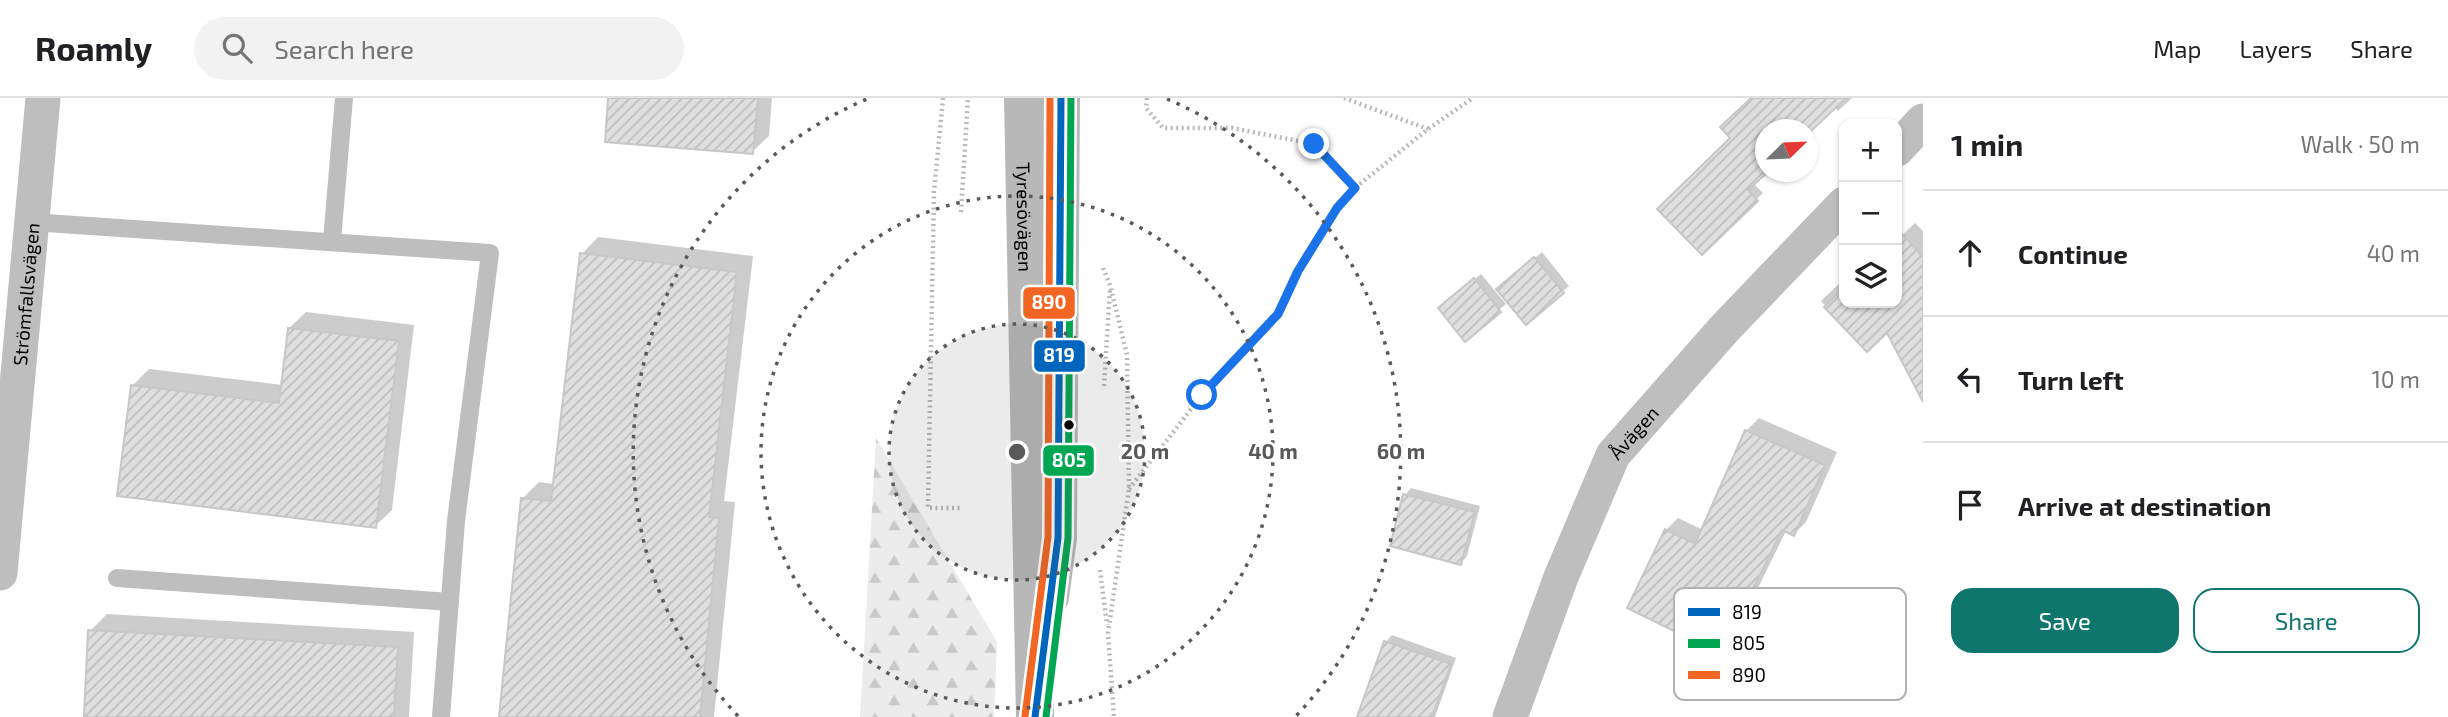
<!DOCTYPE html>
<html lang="en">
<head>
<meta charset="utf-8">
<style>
  :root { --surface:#fff; --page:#f2f2f2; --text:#202124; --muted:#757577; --line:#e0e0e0; --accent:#0f766e }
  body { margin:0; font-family:"Exo 2",sans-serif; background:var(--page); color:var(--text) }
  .controls { position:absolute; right:21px; top:21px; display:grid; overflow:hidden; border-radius:14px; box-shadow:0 2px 5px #0004 }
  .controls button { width:63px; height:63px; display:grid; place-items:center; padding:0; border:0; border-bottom:2px solid var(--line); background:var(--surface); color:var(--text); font:35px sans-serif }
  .compass { position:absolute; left:1755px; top:21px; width:63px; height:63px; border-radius:50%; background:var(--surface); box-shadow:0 2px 5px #0004; rotate:67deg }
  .stop { position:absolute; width:21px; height:21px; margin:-16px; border:5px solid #1a73e8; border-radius:50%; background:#fff }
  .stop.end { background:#1a73e8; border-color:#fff; box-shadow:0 2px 7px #0008 }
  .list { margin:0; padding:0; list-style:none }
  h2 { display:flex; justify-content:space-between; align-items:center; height:91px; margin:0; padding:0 28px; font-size:30px }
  h2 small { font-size:23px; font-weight:400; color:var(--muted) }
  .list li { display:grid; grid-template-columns:46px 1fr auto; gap:21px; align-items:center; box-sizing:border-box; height:126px; padding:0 28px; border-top:2px solid var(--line) }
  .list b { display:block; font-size:26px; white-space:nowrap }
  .list em { font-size:23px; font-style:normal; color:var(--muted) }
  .actions { display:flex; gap:14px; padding:21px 28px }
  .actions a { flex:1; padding:16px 0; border:2px solid var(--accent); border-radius:21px; text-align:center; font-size:24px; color:var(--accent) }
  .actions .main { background:var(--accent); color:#fff }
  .icon { flex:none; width:38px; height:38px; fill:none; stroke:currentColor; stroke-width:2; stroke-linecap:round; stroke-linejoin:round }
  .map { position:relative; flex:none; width:1923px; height:619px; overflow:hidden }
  header { display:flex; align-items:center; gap:42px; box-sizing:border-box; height:98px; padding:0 35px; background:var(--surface); border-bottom:2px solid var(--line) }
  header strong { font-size:33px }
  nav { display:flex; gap:38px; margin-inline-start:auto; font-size:24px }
  .search { width:490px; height:63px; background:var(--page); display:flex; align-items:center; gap:18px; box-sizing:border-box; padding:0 24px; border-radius:38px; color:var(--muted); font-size:26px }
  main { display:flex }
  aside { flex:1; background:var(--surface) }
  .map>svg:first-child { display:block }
  .forest { fill:url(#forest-firs) }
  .shadow { fill:#0003 }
  .building { fill:url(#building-hatch); stroke:#c7c7c7; stroke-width:2 }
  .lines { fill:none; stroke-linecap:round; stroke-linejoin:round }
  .path { stroke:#b9b9b9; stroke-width:4.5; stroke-dasharray:2 3.5; stroke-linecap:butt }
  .service { stroke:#bebebe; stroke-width:18 }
  .minor { stroke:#bebebe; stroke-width:35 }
  .secondary { stroke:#b8b8b8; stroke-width:38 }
  .bus-1-casing { stroke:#fff; stroke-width:12 }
  .bus-2-casing { stroke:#fff; stroke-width:12 }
  .bus-3-casing { stroke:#fff; stroke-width:12 }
  .bus-1 { stroke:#0065bd; stroke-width:7 }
  .bus-2 { stroke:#00a651; stroke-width:7 }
  .bus-3 { stroke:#f26522; stroke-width:7 }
  .route { stroke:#1a73e8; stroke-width:9 }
  .ring { fill:none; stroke:#595959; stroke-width:3.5; stroke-dasharray:3.5 7 }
  .bus-dot { fill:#000; stroke:#fff; stroke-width:2.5 }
  .labels { text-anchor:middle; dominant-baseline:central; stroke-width:5; stroke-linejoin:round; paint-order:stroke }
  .street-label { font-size:19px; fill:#000; stroke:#fff }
  .key { fill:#fff; stroke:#b2b2b2; stroke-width:2 }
  .key-label { font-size:19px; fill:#000 }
  .centre { fill:#595959; stroke:#fff; stroke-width:3.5 }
  .ring-label { font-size:21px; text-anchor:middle; font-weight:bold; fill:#595959; stroke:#fff; stroke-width:5; stroke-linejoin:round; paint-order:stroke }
  .line-badge { stroke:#fff; stroke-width:2.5 }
  .badge-label { font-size:19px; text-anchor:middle; font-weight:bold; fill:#fff }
</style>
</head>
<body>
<header>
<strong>Roamly</strong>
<div class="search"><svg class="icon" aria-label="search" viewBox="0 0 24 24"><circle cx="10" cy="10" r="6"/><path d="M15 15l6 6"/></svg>Search here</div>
<nav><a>Map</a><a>Layers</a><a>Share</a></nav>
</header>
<main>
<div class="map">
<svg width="1923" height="619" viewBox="0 0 1923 619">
  <defs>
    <pattern id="forest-firs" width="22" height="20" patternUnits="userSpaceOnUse" patternTransform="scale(1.75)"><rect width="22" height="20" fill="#ececec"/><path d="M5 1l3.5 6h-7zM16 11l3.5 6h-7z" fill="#c9c9c9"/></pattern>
    <pattern id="building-hatch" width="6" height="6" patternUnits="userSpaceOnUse" patternTransform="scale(1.75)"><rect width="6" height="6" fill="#dfdfdf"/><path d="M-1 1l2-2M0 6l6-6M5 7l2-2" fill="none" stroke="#bebebe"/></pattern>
  </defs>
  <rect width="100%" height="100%" fill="#fff"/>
  <path class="forest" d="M 876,340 L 997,544 L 994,619 L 860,619 Z"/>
  <g class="shadow">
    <path d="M 610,0 L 772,0 L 769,38 L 752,54 Z"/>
    <path d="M 1753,0 L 1852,0 L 1838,13 L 1834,9 L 1808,34 L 1808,32 L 1766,32 L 1753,85 L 1763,95 L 1702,155 L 1732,40 Z"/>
    <path d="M 1915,125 L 1923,133 L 1923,300 L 1887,232 L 1867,252 L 1821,203 L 1844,181 L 1844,205 L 1897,205 L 1897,142 Z"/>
    <path d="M 598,139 L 753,158 L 724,403 L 735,404 L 714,619 L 501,619 L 522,401 L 539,384 L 554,386 L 582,156 Z"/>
    <path d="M 1542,154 L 1569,188 L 1526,224 L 1505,185 Z"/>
    <path d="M 1481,176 L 1506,206 L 1465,241 L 1446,204 Z"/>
    <path d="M 306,214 L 414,227 L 392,412 L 375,428 L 132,288 L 149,271 L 283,287 L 289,230 Z"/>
    <path d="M 1759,320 L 1837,354 L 1806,424 L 1794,436 L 1786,433 L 1733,541 L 1721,553 L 1666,432 L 1678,420 L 1703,432 L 1746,333 Z"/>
    <path d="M 1411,390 L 1480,408 L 1467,458 L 1461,465 L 1405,397 Z"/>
    <path d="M 107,516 L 414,534 L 409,619 L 85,619 L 90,533 Z"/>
    <path d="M 1392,537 L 1456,560 L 1435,619 L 1359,619 L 1386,544 Z"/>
  </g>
  <g class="building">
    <path d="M 608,0 L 758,0 L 753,56 L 605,44 Z"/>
    <path d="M 1751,0 L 1846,0 L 1808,36 L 1808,32 L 1766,32 L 1766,74 L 1768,74 L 1748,92 L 1758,103 L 1702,157 L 1657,111 L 1730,40 L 1720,29 Z"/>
    <path d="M 1902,136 L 1923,159 L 1923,304 L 1887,235 L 1867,254 L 1824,209 L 1844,190 L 1844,205 L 1897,205 L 1897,141 Z"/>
    <path d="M 580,155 L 737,174 L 709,419 L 719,420 L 700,619 L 499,619 L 521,400 L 551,403 Z"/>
    <path d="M 1534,159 L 1564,195 L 1526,227 L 1496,191 Z"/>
    <path d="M 1474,180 L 1501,214 L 1465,244 L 1438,210 Z"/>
    <path d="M 288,230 L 399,243 L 376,430 L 117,398 L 131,287 L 279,305 Z"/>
    <path d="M 1745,332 L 1825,367 L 1794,438 L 1782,432 L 1721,556 L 1627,510 L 1665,431 L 1695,446 Z"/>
    <path d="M 1403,396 L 1475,414 L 1461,467 L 1390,448 Z"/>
    <path d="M 88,532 L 398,549 L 394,619 L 84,619 Z"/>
    <path d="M 1384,543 L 1451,566 L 1432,619 L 1357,619 Z"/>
  </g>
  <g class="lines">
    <g class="path">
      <path d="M 943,0 L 934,94 L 928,410 L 961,410"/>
      <path d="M 1147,0 L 1146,10 L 1163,30 L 1232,30 L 1314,46 L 1355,90"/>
      <path d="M 1344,0 L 1428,31"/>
      <path d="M 961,114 L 968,0"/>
      <path d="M 1103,170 L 1110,187 L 1127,257 L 1129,391 L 1108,535 L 1114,619"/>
      <path d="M 1104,288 L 1110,191"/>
      <path d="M 1129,391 L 1202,297 L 1278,217 L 1298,173 L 1337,110 L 1355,90 L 1428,31 L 1473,0"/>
      <path d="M 1100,472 L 1107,527"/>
    </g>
    <g class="service">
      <path d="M 31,124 L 490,155 L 456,423 L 441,619"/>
      <path d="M 332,143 L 344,0"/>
      <path d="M 117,480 L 450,504"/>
    </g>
    <g class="minor">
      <path d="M 1897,51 L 1923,23"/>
      <path id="s1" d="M 0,475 L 43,0"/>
      <path id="s2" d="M 1510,619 L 1561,479 L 1613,357 L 1725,230 L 1844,106"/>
    </g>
    <g class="secondary">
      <path id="s3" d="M 1023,0 L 1035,619"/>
      <path d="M 1050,499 L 1058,440 L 1061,0"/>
    </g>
    <defs>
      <path id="bus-1" d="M 1035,619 L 1058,440 L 1061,0"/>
      <path id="bus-2" d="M 1046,619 L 1068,440 L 1071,0"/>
      <path id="bus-3" d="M 1025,618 L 1048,439 L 1050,0"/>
    </defs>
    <use href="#bus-1" class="bus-1-casing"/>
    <use href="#bus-2" class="bus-2-casing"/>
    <use href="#bus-3" class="bus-3-casing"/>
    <use href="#bus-1" class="bus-1"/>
    <use href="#bus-2" class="bus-2"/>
    <use href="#bus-3" class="bus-3"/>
  </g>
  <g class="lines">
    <path class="route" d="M 1202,297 L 1278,216 L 1298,173 L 1337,110 L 1355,90 L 1314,46"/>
  </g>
  <circle cx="1017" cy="354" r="128" fill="#595959" fill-opacity=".12"/>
  <g class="ring">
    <circle cx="1017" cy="354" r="128"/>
    <circle cx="1017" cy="354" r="256"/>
    <path d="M738 618A384 384 0 0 1 867 1M1167 1A384 384 0 0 1 1296 618"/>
  </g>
  <circle class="bus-dot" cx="1069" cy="327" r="6"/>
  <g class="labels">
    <g class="street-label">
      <text stroke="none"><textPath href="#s3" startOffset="119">Tyresövägen</textPath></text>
      <text stroke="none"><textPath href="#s1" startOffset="280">Strömfallsvägen</textPath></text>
      <text stroke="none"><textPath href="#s2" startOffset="312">Åvägen</textPath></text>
    </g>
  </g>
  <rect x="1674" y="490" width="232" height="112" rx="10" class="key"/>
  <rect x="1688" y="510" width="32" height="8" fill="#0065bd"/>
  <rect x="1688" y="541" width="32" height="9" fill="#00a651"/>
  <rect x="1688" y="573" width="32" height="8" fill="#f26522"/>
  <g class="key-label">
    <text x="1732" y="521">819</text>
    <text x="1732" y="552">805</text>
    <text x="1732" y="584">890</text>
  </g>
  <circle cx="1017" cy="354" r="10" class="centre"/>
  <g class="ring-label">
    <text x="1145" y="361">20 m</text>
    <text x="1273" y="361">40 m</text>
    <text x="1401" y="361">60 m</text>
  </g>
  <g class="line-badge">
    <rect x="1022" y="188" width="54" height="34" rx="7" fill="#f26522"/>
    <rect x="1033" y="241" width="53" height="34" rx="7" fill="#0065bd"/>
    <rect x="1042" y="346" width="53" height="33" rx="7" fill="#00a651"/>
  </g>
  <g class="badge-label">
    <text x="1049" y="211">890</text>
    <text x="1059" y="264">819</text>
    <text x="1069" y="369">805</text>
  </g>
</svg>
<div class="controls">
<button>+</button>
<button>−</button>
<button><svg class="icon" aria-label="layers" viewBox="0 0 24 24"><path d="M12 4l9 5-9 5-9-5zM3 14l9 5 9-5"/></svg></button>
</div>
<svg class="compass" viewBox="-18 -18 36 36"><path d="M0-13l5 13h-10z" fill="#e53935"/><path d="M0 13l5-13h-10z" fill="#757577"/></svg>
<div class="stop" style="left:1202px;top:297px"></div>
<div class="stop end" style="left:1314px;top:46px"></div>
</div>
<aside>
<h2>1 min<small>Walk · 50 m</small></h2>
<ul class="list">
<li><svg class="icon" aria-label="ahead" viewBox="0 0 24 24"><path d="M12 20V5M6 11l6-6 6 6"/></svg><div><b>Continue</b></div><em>40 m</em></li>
<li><svg class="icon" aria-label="left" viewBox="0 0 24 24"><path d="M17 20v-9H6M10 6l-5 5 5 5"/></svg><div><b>Turn left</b></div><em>10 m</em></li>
<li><svg class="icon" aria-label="arrive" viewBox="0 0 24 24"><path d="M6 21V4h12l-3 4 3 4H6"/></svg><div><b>Arrive at destination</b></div></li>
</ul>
<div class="actions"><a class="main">Save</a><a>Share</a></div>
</aside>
</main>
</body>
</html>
